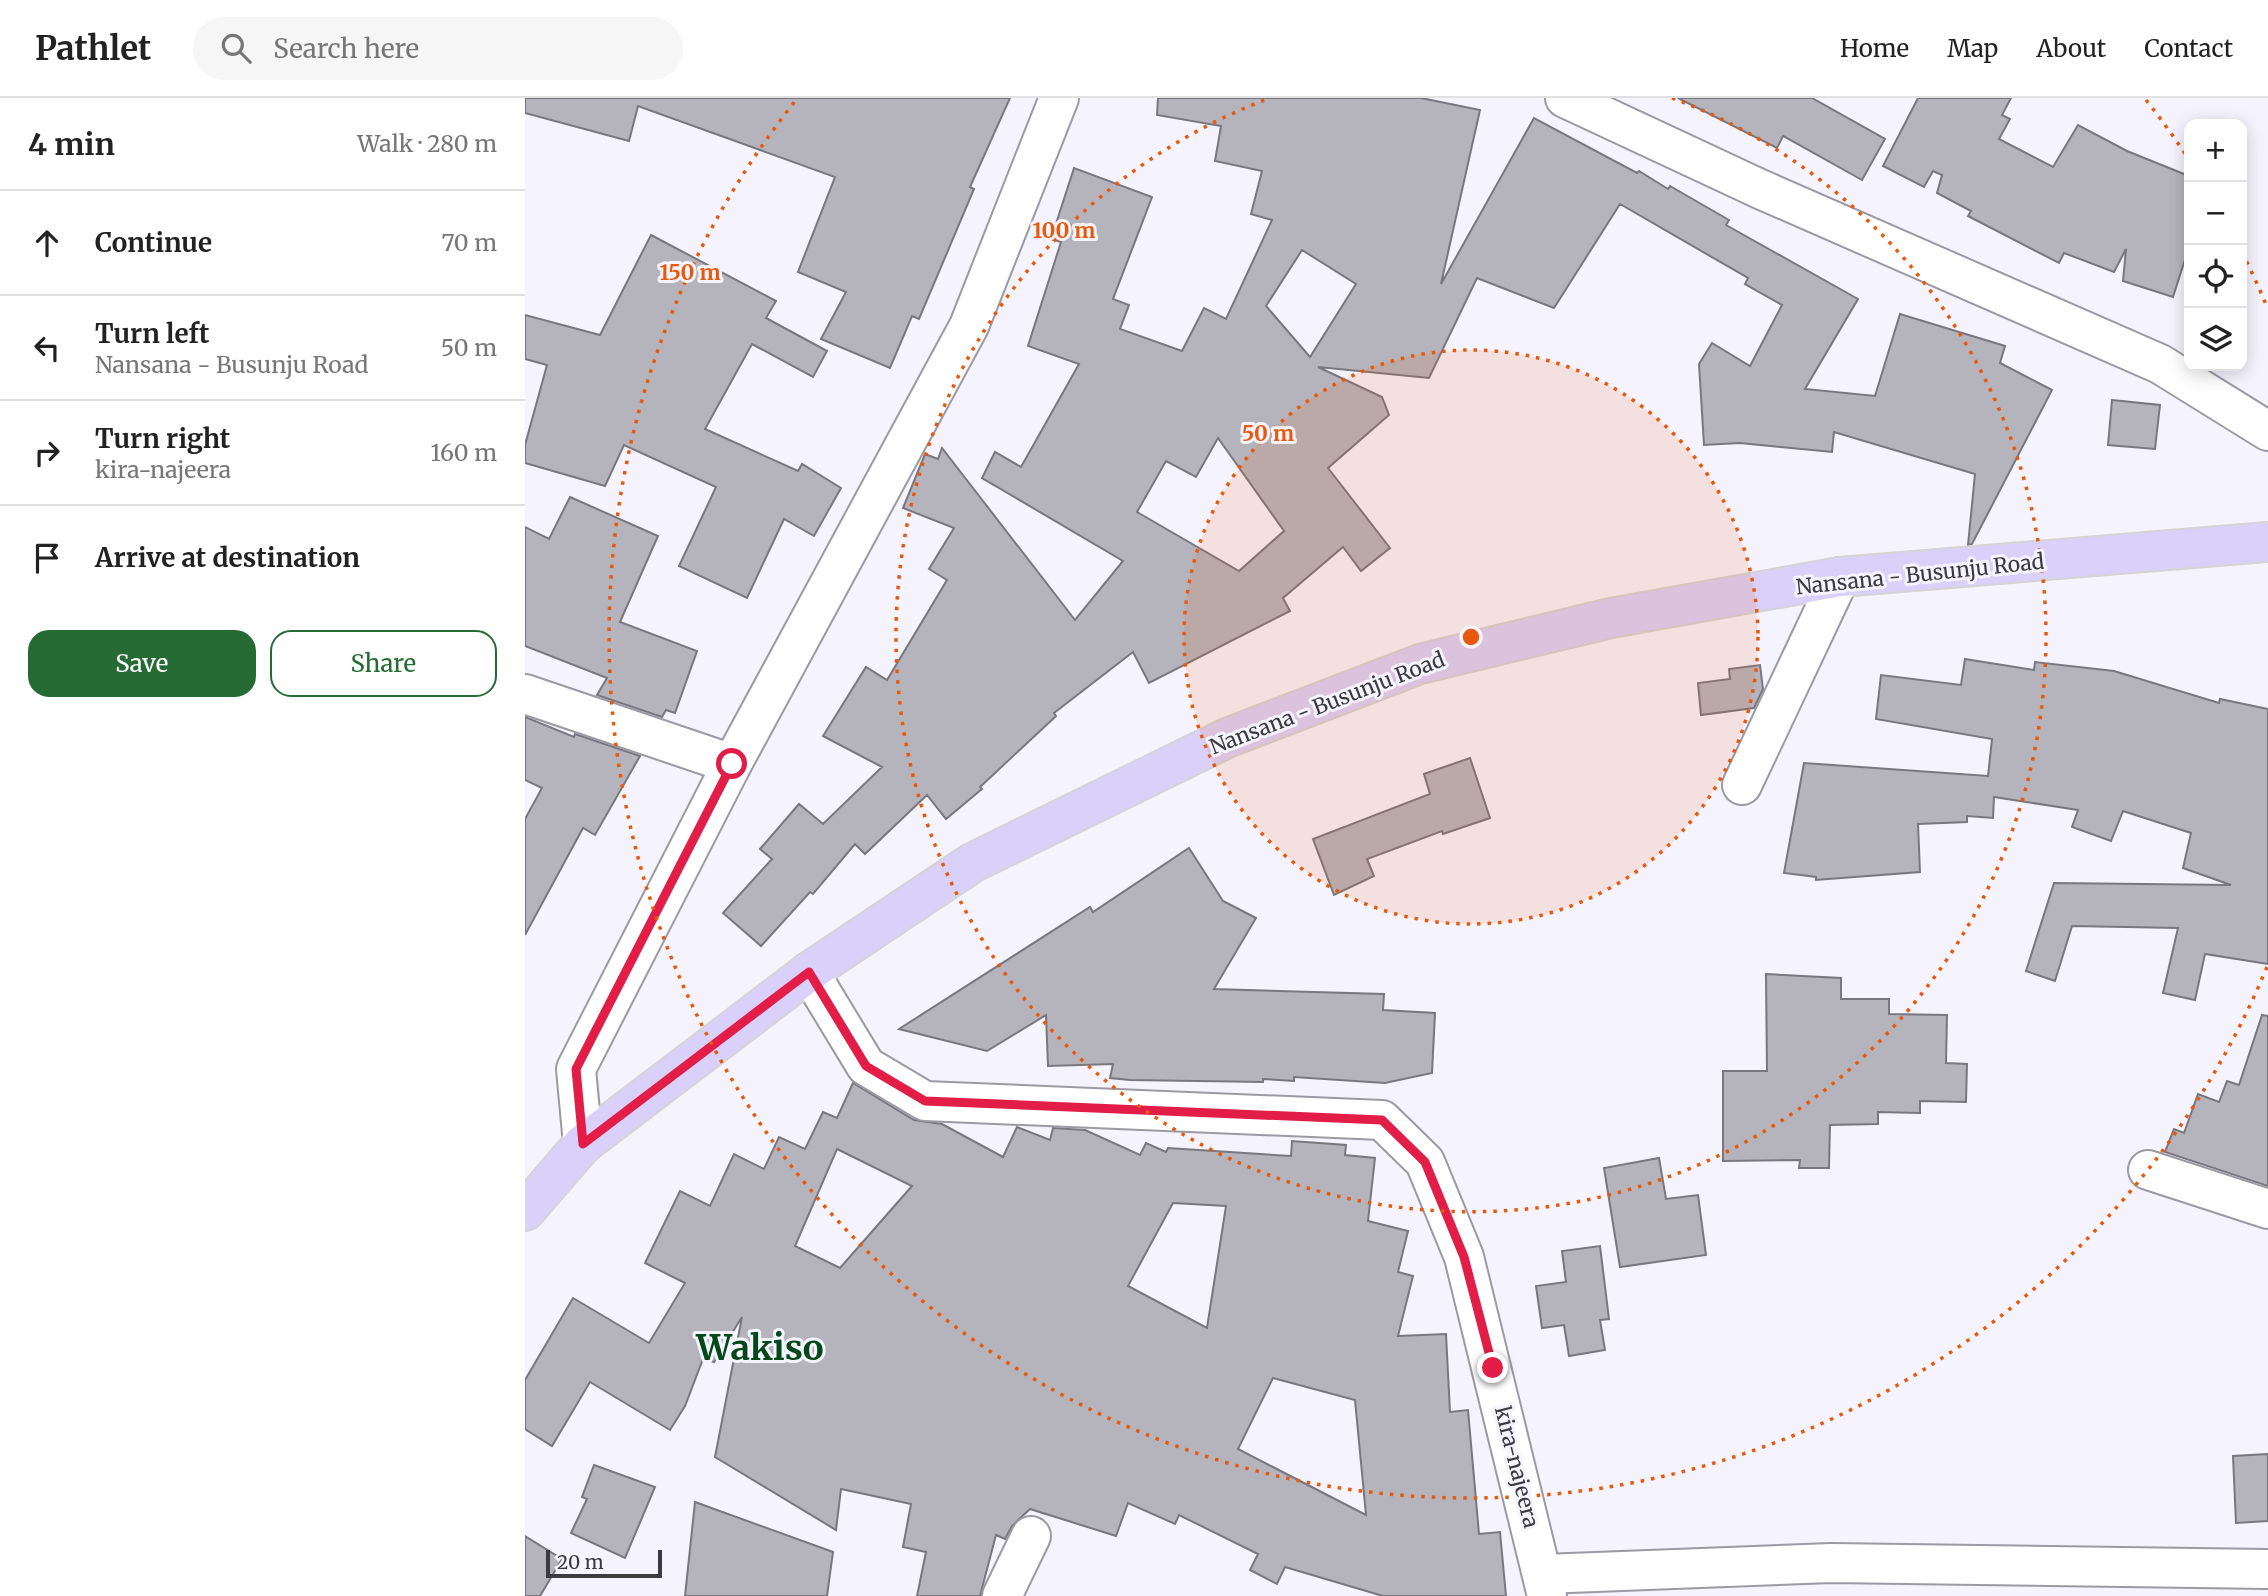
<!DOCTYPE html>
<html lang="en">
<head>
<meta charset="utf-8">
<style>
  :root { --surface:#fff; --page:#f6f6f6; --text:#222; --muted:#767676; --line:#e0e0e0; --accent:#266a34 }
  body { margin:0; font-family:Merriweather,serif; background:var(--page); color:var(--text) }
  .controls { position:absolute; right:21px; top:21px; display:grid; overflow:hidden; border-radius:14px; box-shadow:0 4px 18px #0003 }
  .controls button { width:63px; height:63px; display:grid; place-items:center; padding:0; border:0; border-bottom:2px solid var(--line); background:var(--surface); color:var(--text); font:35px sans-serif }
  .scale { position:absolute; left:21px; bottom:18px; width:116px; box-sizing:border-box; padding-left:7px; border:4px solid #3b3a3e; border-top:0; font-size:19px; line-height:24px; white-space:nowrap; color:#3b3a3e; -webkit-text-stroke:5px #f5f3fd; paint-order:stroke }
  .stop { position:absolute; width:21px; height:21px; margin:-16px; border:5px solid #e11d48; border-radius:50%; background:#fff }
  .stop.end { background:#e11d48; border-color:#fff; box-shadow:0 2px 7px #0008 }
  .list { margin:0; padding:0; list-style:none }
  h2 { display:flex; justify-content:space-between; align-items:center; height:91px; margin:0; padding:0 28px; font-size:30px }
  h2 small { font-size:23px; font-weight:400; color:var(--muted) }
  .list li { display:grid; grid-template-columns:46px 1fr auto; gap:21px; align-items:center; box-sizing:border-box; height:105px; padding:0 28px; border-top:2px solid var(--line) }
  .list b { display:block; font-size:26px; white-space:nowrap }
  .list p { margin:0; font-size:23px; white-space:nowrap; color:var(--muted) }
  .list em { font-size:23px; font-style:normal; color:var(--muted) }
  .actions { display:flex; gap:14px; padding:21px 28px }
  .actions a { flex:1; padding:16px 0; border:2px solid var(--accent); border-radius:21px; text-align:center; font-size:24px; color:var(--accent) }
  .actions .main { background:var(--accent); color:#fff }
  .icon { flex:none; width:38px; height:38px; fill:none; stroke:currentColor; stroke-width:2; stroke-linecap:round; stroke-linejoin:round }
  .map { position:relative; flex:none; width:1743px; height:1498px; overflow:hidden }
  header { display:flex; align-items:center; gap:42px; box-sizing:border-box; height:98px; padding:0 35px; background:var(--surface); border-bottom:2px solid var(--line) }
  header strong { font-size:33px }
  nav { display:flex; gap:38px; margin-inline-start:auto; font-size:24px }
  .search { width:490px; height:63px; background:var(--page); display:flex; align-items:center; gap:18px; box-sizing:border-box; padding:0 24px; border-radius:38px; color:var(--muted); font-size:26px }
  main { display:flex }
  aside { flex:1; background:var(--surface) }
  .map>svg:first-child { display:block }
  .building { fill:#b5b4bd; stroke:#78777f; stroke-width:2; fill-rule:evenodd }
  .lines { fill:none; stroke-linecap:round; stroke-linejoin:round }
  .minor-casing { stroke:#9b99a2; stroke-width:42 }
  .major-casing { stroke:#d4d4d5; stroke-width:42 }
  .minor { stroke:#fff; stroke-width:38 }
  .major { stroke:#dad1fb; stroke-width:38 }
  .route { stroke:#e11d48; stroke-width:9 }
  .ring { fill:none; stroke:#e8590c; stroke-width:3.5; stroke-dasharray:3.5 7 }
  .labels { text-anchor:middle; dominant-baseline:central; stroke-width:6; stroke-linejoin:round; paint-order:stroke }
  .street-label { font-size:21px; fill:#3b3a3e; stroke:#f5f3fd }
  .town-label { font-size:35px; font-weight:bold; fill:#034818; stroke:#f5f3fd }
  .centre { fill:#e8590c; stroke:#f5f3fd; stroke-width:3.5 }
  .ring-label { font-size:21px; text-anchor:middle; font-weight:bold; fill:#e8590c; stroke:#f5f3fd; stroke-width:6; stroke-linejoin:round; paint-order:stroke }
</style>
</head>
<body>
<header>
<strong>Pathlet</strong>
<div class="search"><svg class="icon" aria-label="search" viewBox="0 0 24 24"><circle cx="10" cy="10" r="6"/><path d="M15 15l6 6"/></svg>Search here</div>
<nav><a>Home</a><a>Map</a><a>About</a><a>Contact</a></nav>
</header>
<main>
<aside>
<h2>4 min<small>Walk · 280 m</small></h2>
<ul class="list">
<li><svg class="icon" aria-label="ahead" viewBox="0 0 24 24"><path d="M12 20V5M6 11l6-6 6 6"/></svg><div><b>Continue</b></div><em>70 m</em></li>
<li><svg class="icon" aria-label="left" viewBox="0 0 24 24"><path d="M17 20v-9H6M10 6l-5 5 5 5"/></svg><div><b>Turn left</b><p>Nansana - Busunju Road</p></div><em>50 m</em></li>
<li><svg class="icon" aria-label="right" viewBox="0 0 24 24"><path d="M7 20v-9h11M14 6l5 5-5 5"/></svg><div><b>Turn right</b><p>kira-najeera</p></div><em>160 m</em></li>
<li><svg class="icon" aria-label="arrive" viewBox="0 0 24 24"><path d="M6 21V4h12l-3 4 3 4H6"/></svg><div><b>Arrive at destination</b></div></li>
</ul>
<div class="actions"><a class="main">Save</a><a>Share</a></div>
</aside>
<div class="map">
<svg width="1743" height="1498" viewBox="0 0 1743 1498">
  <rect width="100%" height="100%" fill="#f5f3fd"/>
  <g class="building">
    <path d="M 0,0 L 485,0 L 445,89 L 449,91 L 394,221 L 387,218 L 365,270 L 296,241 L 321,194 L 273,174 L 310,79 L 113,8 L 104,43 L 0,15 Z"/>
    <path d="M 633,0 L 896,0 L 955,12 L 916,186 L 1009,20 L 1112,75 L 1114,73 L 1143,91 L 1145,88 L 1204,122 L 1201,127 L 1333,201 L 1280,291 L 1350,298 L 1375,216 L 1480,248 L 1475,265 L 1527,292 L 1447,446 L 1443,447 L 1450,376 L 1309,334 L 1307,354 L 1215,345 L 1179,347 L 1174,266 L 1187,245 L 1225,268 L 1257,207 L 1220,186 L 1223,180 L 1095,106 L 1029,210 L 952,180 L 904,280 L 793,269 L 857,299 L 864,317 L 803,370 L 865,450 L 836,473 L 818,449 L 758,500 L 765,513 L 624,585 L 608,554 L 529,615 L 531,618 L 455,689 L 457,691 L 421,721 L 402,697 L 340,756 L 330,746 L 288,796 L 285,794 L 236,848 L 198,815 L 247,761 L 235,751 L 274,706 L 298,726 L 357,669 L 298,638 L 341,569 L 362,582 L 422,482 L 404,471 L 429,430 L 378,410 L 400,356 L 413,361 L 417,350 L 550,522 L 598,463 L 457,380 L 470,354 L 496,369 L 554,266 L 503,248 L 536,144 L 526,141 L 549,70 L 627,99 L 588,201 L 604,207 L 595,231 L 657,253 L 679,210 L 701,221 L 747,122 L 726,116 L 737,73 L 690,63 L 696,28 L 632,17 ZM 777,152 L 831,186 L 785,259 L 741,208 ZM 693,340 L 759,433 L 714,473 L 612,414 L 641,363 L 671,379 Z"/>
    <path d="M 1153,0 L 1287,0 L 1360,41 L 1337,82 L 1258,38 L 1252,50 Z"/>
    <path d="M 1393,0 L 1486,0 L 1477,17 L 1485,21 L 1474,41 L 1528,69 L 1553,27 L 1602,53 L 1664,78 L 1664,149 L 1648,199 L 1598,183 L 1601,151 L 1589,174 L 1539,155 L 1534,165 L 1443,118 L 1446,113 L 1412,95 L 1417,77 L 1408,73 L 1399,89 L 1358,68 Z"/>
    <path d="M 126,137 L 251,203 L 241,220 L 302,253 L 288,279 L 227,246 L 180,331 L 273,373 L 277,366 L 316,390 L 289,438 L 259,421 L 222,500 L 154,468 L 191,389 L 99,347 L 80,388 L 0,365 L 0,347 L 22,267 L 0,261 L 0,217 L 75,237 Z"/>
    <path d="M 1587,302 L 1635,307 L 1630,351 L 1583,347 Z"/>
    <path d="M 45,399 L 133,438 L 95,524 L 172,553 L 150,615 L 141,612 L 137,619 L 72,597 L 82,580 L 0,548 L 0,429 L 24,441 Z"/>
    <path d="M 1440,561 L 1509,572 L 1510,564 L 1589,573 L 1694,605 L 1695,601 L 1743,611 L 1743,866 L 1680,856 L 1670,902 L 1638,895 L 1653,830 L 1547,828 L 1530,883 L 1501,873 L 1529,785 L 1706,787 L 1658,770 L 1666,735 L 1598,713 L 1586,743 L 1547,729 L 1553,712 L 1469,699 L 1468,720 L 1442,718 L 1442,724 L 1393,726 L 1395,774 L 1291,782 L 1291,779 L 1259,775 L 1279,665 L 1463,678 L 1467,641 L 1351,621 L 1356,577 L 1436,587 Z"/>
    <path d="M 1235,567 L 1238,591 L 1229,610 L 1176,617 L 1173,585 L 1205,581 L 1204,571 Z"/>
    <path d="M 0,619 L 49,639 L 50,636 L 115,658 L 70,737 L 58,730 L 0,837 L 0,721 L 17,690 L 0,682 Z"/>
    <path d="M 945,660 L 965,720 L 918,736 L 917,733 L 842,761 L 849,778 L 809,797 L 788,741 L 905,696 L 899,676 Z"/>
    <path d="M 664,750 L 698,803 L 731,820 L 689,891 L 859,896 L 858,912 L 910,915 L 907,975 L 860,985 L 769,979 L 769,983 L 738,981 L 738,984 L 605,982 L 585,980 L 588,966 L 523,968 L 521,917 L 462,953 L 374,931 L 565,809 L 568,814 Z"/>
    <path d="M 1241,876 L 1316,880 L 1316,901 L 1364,901 L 1364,916 L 1422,917 L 1421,965 L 1442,966 L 1441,1004 L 1395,1003 L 1395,1015 L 1353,1014 L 1353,1026 L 1305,1027 L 1304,1070 L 1274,1070 L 1275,1062 L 1198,1063 L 1198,973 L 1242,973 Z"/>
    <path d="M 1737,917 L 1743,918 L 1743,1088 L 1640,1054 L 1649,1031 L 1659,1035 L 1673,996 L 1694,1004 L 1702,983 L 1714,987 Z"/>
    <path d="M 328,985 L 389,1022 L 417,1026 L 478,1059 L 492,1029 L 525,1042 L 528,1030 L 560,1032 L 615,1057 L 621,1045 L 641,1054 L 643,1050 L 766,1058 L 767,1043 L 821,1047 L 820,1057 L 850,1060 L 843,1123 L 883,1133 L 873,1174 L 888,1178 L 873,1238 L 921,1236 L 925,1314 L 943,1312 L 954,1436 L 975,1434 L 981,1498 L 858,1498 L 760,1469 L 752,1486 L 725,1472 L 733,1456 L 654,1417 L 650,1426 L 603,1405 L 591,1438 L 505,1411 L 487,1428 L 480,1441 L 471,1437 L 455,1498 L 392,1498 L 401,1454 L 378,1449 L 386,1406 L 316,1391 L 311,1432 L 190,1359 L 217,1219 L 189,1264 L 178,1261 L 160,1308 L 145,1332 L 65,1284 L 27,1348 L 0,1331 L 0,1282 L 48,1200 L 124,1245 L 160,1185 L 120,1165 L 155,1093 L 185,1108 L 209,1056 L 239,1071 L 254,1039 L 280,1051 L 298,1014 L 312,1020 ZM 312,1051 L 387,1088 L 315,1170 L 270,1148 ZM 648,1105 L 701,1108 L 682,1230 L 603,1188 ZM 748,1280 L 830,1302 L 841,1417 L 713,1351 Z"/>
    <path d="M 1134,1060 L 1141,1101 L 1173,1097 L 1181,1157 L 1095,1169 L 1079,1070 Z"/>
    <path d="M 1075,1148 L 1084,1221 L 1075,1222 L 1080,1252 L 1044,1258 L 1039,1227 L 1017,1230 L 1011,1188 L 1041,1184 L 1037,1153 Z"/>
    <path d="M 1743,1356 L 1743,1423 L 1711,1425 L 1708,1358 Z"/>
    <path d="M 69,1367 L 130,1389 L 100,1460 L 46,1435 L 62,1401 L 57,1399 Z"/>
    <path d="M 170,1404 L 308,1454 L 302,1498 L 160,1498 Z"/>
    <path d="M 0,1438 L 37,1461 L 15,1498 L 0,1498 Z"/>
  </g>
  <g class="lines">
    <defs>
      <g id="minor">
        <path d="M 1040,0 L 1235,91 L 1635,266 L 1743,333"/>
        <path d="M 0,596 L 207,666"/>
        <path d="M 1217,687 L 1315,479"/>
        <path d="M 284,874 L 341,968 L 400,1003 L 857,1022 L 900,1064 L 939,1159 L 1022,1498"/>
        <path d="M 58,1046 L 51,971 L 207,666 L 444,228 L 534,0"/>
        <path d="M 1623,1072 L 1743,1111"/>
        <path d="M 1018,1476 L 1306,1465 L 1743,1471"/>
        <path d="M 477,1498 L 506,1438"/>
      </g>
      <path id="major" d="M 0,1113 L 58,1046 L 284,874 L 447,765 L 702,640 L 895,566 L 1086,520 L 1315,479 L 1743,444"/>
    </defs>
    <use href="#minor" class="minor-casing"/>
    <use href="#major" class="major-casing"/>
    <use href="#minor" class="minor"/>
    <use href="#major" class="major"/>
  </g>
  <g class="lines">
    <path class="route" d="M 207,666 L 51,971 L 58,1046 L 284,874 L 341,968 L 400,1003 L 857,1022 L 900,1064 L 939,1159 L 968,1270"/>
  </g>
  <circle cx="946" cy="539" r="287" fill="#e8590c" fill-opacity=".12"/>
  <g class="ring">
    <circle cx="946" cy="539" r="287"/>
    <path d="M1147 0A575 575 0 1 1 745 0"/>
    <path d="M1742 869A862 862 0 1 1 271 2M1621 2A862 862 0 0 1 1661 57M1717 154A862 862 0 0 1 1742 209"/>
  </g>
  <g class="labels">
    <g class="street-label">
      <text transform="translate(1395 476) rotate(-6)">Nansana - Busunju Road</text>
      <text transform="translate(802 605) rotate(-21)">Nansana - Busunju Road</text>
      <text transform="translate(992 1369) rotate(76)">kira-najeera</text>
    </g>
    <g class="town-label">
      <text x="235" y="1250">Wakiso</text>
    </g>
  </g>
  <circle cx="946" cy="539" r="10" class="centre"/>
  <g class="ring-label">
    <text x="539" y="140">100 m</text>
    <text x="165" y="182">150 m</text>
    <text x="743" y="343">50 m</text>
  </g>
</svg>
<div class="controls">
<button>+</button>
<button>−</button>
<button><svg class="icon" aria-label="locate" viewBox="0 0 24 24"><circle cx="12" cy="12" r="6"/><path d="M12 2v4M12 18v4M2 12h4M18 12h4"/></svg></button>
<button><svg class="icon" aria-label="layers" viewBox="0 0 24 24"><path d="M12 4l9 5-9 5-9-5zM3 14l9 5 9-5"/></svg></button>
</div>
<div class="scale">20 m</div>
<div class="stop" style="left:207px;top:666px"></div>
<div class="stop end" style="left:968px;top:1270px"></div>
</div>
</main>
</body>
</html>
